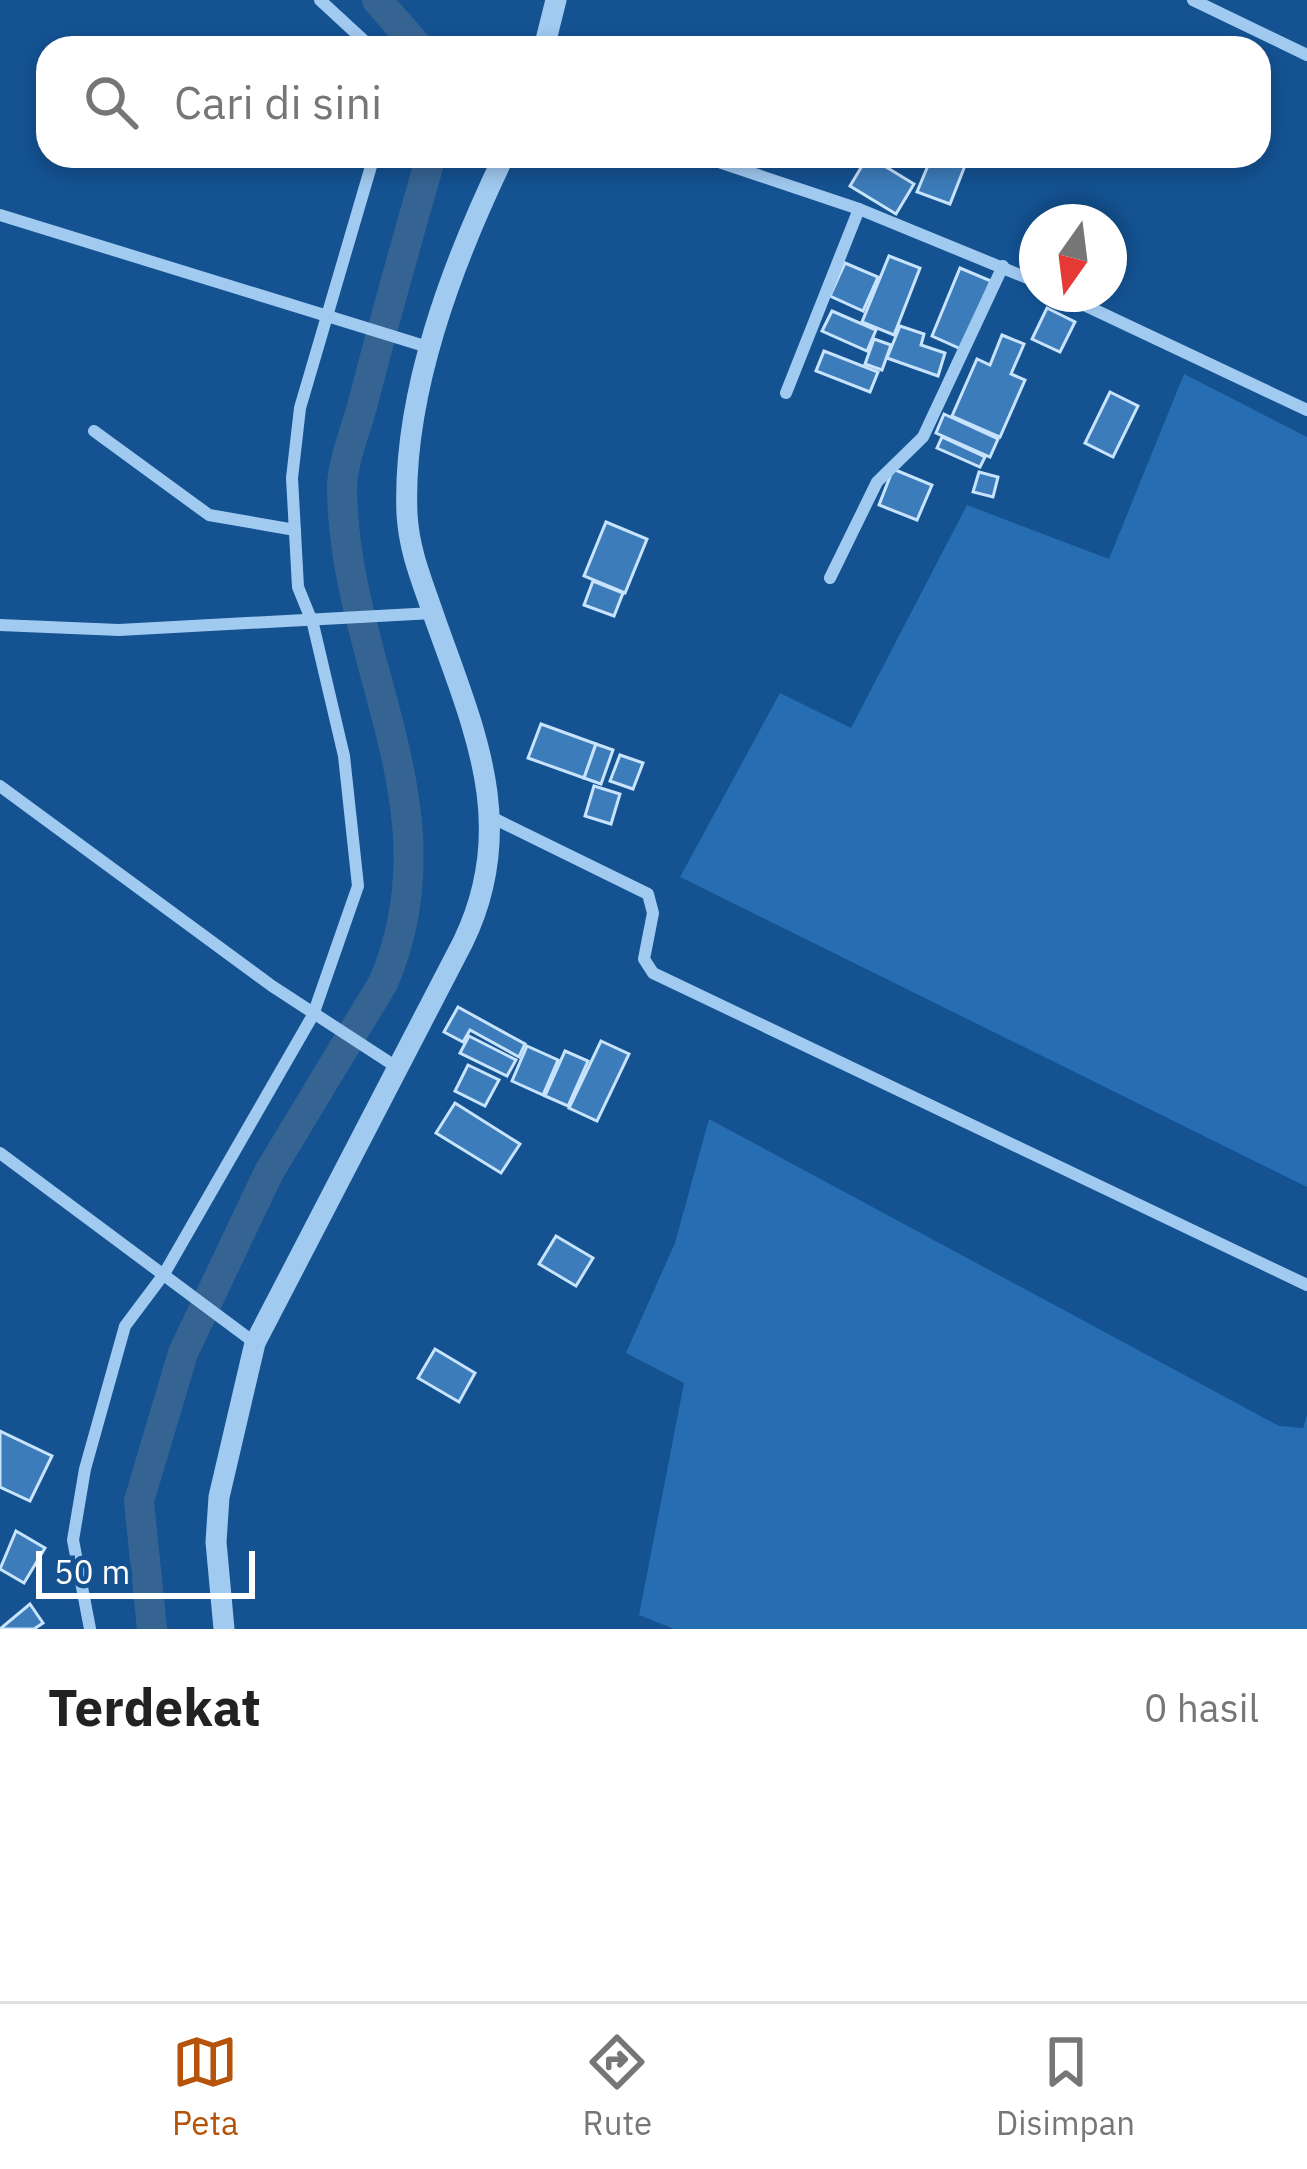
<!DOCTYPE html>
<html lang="id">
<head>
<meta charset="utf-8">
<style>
  :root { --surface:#fff; --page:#f2f2f2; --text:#222; --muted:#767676; --line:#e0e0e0; --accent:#b45309 }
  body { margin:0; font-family:"IBM Plex Sans",sans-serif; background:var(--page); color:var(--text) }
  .compass { position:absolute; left:1019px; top:204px; width:108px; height:108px; border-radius:50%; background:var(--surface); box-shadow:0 6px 18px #0003; rotate:194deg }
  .scale { position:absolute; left:36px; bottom:30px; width:219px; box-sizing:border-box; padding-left:12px; border:6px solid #fff; border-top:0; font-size:33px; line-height:42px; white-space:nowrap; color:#fff; -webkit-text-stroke:9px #145292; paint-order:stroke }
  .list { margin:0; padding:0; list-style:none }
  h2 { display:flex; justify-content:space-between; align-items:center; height:156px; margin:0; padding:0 48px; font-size:51px }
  h2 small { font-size:39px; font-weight:400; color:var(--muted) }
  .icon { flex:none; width:66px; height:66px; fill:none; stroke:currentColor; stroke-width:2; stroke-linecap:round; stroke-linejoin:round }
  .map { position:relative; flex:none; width:1307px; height:1629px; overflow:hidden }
  .search { position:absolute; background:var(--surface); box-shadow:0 6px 18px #0003; left:36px; right:36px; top:36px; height:132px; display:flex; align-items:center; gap:30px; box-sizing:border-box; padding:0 42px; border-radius:36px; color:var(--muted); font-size:45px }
  .sheet { height:372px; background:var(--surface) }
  nav { display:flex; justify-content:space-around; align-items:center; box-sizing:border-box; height:168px; border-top:3px solid var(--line); background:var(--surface); font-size:33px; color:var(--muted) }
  nav a { display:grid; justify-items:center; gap:6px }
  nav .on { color:var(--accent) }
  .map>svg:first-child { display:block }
  .green { fill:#266db1 }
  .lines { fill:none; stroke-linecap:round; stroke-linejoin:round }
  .canal { stroke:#366492; stroke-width:30 }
  .building { fill:#3d7cba; stroke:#c8e3fc; stroke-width:3 }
  .minor { stroke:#a1caf1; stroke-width:12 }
  .tertiary { stroke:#a1caf1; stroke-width:21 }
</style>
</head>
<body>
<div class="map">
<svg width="1307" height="1629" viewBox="0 0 1307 1629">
  <rect width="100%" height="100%" fill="#145292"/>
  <g class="green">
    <path d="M 1184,374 L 1307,437 L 1307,1187 L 680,877 L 780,693 L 851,728 L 967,505 L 1109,559 Z"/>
    <path d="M 709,1119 L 1279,1426 L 1303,1428 L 1307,1415 L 1307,1629 L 674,1629 L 639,1615 L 684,1383 L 626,1353 L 675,1243 Z"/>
  </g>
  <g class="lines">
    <g class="canal">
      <path d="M 377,0 L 419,48"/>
      <path d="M 152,1629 L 139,1501 L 183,1353 L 269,1172 L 383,983 C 458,811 345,663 342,492 C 341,464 356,430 363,403 C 384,320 408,238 431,156"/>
    </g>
  </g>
  <g class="building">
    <path d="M 868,156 L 914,184 L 896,214 L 850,186 Z"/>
    <path d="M 932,156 L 968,158 L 950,204 L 917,192 Z"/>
    <path d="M 889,256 L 920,268 L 894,335 L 862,322 Z"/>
    <path d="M 845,263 L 878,277 L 863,311 L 830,296 Z"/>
    <path d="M 960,268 L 991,281 L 961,349 L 932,336 Z"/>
    <path d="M 1047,308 L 1075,322 L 1060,352 L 1032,339 Z"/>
    <path d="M 832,311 L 876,330 L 867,351 L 822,331 Z"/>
    <path d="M 900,326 L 924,334 L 921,345 L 945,353 L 938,376 L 887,358 Z"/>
    <path d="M 1002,335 L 1024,344 L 1011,374 L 1025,380 L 1000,437 L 952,416 L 977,359 L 990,365 Z"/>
    <path d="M 874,339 L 891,345 L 882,370 L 865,364 Z"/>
    <path d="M 824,351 L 878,372 L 870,392 L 816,371 Z"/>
    <path d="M 1110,392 L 1138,406 L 1113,457 L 1085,443 Z"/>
    <path d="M 944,414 L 998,439 L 990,457 L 936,433 Z"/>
    <path d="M 942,437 L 985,457 L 980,467 L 937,448 Z"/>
    <path d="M 893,469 L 932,485 L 917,520 L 879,505 Z"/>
    <path d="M 979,472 L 998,477 L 993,497 L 973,492 Z"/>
    <path d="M 606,522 L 647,539 L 625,593 L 584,576 Z"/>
    <path d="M 593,581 L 623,593 L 614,616 L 584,605 Z"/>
    <path d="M 541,724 L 596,744 L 584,778 L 528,758 Z"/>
    <path d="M 596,744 L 613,750 L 601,784 L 584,778 Z"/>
    <path d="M 620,755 L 643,763 L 633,789 L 610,781 Z"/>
    <path d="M 594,786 L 620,794 L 611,824 L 585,816 Z"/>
    <path d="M 458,1007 L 525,1044 L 519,1057 L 470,1030 L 463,1042 L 444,1032 Z"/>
    <path d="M 469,1036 L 516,1060 L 507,1076 L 460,1053 Z"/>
    <path d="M 601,1041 L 629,1054 L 597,1121 L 569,1108 Z"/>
    <path d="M 527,1046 L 558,1060 L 543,1095 L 512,1081 Z"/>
    <path d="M 565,1051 L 588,1061 L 568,1106 L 545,1096 Z"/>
    <path d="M 468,1065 L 499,1080 L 485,1106 L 455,1091 Z"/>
    <path d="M 455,1103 L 520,1144 L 501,1173 L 436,1133 Z"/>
    <path d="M 556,1236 L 593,1258 L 576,1286 L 539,1264 Z"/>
    <path d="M 435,1349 L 475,1373 L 459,1402 L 418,1378 Z"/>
    <path d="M 0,1431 L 52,1456 L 30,1501 L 0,1487 Z"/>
    <path d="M 16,1531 L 45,1548 L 24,1583 L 0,1569 Z"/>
    <path d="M 30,1604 L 43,1623 L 34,1629 L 0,1629 Z"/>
  </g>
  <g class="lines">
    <g class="minor">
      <path d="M 320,0 L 372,48"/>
      <path d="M 1193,0 L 1307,55"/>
      <path d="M 701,156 L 859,209 L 1037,282"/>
      <path d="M 0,215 L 431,348"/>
      <path d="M 1061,294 L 1307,410"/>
      <path d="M 786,393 L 859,209"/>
      <path d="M 94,431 L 209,515 L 295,530"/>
      <path d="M 830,578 L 877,482 L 923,437 L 1003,266"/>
      <path d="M 0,625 L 119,630 L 433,613"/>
      <path d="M 0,786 L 272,986 L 398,1068"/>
      <path d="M 493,818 L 648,894 L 653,913 L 644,959 L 653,973 L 1307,1285"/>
      <path d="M 0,1153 L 255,1343"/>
      <path d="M 90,1629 L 73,1540 L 85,1469 L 125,1326 L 164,1274 L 313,1015 L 358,886 L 344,756 L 313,624 L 298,587 L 292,478 L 300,408 L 374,156"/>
    </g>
    <g class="tertiary">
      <path d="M 544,48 L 556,0"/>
      <path d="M 224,1629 L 216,1542 L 219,1497 L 255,1343 L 463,942 C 519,827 475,731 435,619 C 423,583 409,552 407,514 C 402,394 453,262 504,156"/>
    </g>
  </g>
</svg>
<svg class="compass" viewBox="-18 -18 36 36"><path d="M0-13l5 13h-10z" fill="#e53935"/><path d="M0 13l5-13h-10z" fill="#767676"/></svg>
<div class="scale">50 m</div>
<div class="search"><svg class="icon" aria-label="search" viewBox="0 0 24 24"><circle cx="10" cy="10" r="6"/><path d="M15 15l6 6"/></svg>Cari di sini</div>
</div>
<section class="sheet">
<h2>Terdekat<small>0 hasil</small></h2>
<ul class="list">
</ul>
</section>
<nav>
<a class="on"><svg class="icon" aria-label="map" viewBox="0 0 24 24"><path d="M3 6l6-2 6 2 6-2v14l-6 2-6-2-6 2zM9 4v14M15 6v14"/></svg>Peta</a>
<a><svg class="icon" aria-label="directions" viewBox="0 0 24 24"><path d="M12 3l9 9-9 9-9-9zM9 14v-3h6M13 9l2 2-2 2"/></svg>Rute</a>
<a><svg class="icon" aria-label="saved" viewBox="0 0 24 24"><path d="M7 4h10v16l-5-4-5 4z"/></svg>Disimpan</a>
</nav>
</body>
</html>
